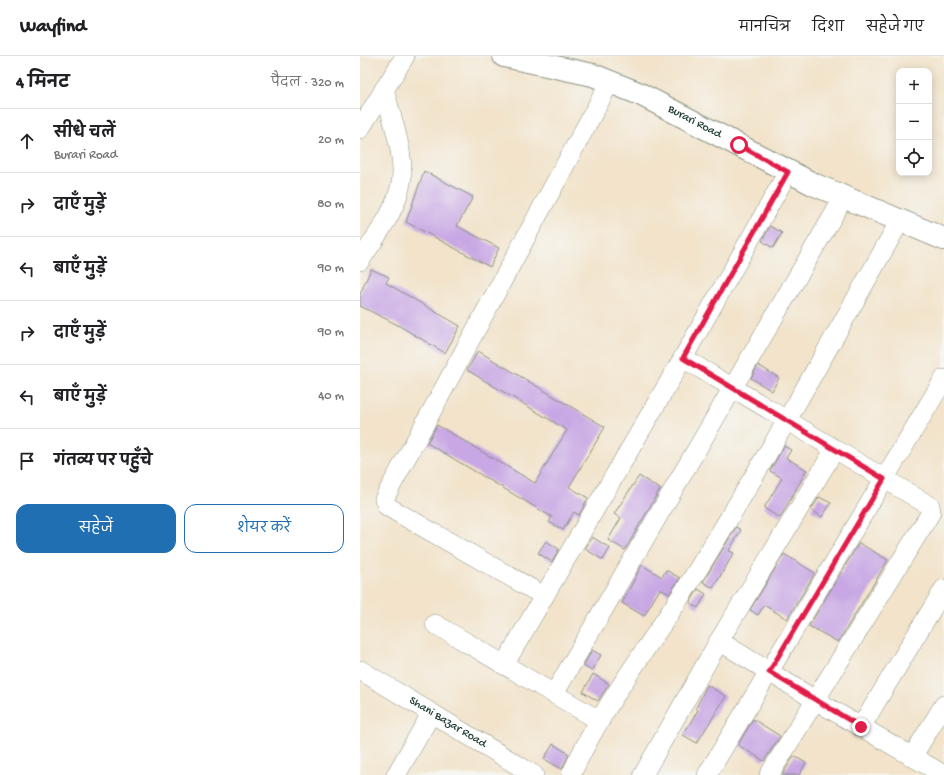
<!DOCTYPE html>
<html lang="hi">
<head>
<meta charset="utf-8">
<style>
  :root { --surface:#fff; --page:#f2f2f2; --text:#202124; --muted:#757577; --line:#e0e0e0; --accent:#1f6fb2 }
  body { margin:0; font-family:"Gochi Hand","Playpen Sans Deva",sans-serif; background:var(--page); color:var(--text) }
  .controls { position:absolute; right:12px; top:12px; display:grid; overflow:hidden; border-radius:8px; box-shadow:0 2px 10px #0003 }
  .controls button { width:36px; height:36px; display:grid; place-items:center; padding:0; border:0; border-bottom:1px solid var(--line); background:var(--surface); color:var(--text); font:20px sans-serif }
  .stop { position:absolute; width:12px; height:12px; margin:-9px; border:3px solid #e11d48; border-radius:50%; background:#fff }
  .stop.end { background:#e11d48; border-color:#fff; box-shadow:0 1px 4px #0008 }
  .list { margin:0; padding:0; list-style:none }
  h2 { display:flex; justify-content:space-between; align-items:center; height:52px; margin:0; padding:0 16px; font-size:17px }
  h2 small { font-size:13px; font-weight:400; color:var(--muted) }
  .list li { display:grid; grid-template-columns:26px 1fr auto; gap:12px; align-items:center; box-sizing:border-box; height:64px; padding:0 16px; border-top:1px solid var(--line) }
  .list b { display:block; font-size:15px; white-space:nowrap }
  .list p { margin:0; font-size:13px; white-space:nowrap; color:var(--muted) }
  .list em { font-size:13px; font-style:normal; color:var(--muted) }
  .actions { display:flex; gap:8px; padding:12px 16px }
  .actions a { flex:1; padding:9px 0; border:1px solid var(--accent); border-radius:12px; text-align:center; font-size:14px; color:var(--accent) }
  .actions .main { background:var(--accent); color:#fff }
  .icon { flex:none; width:22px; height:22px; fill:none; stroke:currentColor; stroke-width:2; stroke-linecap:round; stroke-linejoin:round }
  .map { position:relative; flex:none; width:584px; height:719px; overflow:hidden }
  header { display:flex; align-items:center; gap:24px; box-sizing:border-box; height:56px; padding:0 20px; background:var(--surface); border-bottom:1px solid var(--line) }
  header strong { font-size:19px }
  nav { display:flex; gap:22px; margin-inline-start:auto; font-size:14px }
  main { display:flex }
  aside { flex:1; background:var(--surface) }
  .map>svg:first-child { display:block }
  .building { fill:#c8a7e4 }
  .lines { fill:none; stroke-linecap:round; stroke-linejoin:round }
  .minor-casing { stroke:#88907f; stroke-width:20 }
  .major-casing { stroke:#88907f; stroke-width:24 }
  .minor { stroke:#fff; stroke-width:19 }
  .major { stroke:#fff; stroke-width:22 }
  .route { stroke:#e11d48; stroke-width:5 }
  .labels { text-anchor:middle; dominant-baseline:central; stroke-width:3; stroke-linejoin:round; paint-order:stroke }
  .street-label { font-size:12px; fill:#1f3d34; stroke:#f6f6f2 }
</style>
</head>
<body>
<header>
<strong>Wayfind</strong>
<nav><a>मानचित्र</a><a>दिशा</a><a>सहेजे गए</a></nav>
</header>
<main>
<aside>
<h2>4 मिनट<small>पैदल · 320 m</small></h2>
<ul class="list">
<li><svg class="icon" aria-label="ahead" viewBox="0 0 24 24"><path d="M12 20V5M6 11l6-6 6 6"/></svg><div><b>सीधे चलें</b><p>Burari Road</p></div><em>20 m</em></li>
<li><svg class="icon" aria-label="right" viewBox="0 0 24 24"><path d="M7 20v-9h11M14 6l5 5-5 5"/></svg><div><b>दाएँ मुड़ें</b></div><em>80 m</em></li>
<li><svg class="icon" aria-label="left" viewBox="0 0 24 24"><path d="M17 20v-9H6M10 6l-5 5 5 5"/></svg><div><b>बाएँ मुड़ें</b></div><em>90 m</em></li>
<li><svg class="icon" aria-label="right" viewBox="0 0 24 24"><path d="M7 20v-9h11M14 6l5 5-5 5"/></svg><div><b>दाएँ मुड़ें</b></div><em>90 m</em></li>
<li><svg class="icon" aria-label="left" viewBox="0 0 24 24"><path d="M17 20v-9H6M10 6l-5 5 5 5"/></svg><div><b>बाएँ मुड़ें</b></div><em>40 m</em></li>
<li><svg class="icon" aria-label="arrive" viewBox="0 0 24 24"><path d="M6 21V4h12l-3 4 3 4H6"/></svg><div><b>गंतव्य पर पहुँचे</b></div></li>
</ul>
<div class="actions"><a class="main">सहेजें</a><a>शेयर करें</a></div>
</aside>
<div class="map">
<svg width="584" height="719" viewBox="0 0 584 719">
  <rect width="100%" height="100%" fill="#f6f6f2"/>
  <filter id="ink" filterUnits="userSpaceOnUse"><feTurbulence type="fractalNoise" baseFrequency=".025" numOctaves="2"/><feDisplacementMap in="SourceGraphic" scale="8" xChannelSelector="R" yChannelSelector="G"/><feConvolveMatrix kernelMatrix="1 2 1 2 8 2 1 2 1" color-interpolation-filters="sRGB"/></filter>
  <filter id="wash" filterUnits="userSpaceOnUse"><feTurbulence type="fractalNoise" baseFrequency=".012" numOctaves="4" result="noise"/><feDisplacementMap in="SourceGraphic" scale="16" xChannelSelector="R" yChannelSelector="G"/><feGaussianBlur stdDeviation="0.9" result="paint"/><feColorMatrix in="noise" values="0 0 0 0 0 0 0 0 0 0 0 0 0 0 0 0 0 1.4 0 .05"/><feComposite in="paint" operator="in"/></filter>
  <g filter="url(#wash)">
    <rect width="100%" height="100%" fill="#f2e3ca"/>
    <g id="blocks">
      <g class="building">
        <path d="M 64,115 L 113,141 L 97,170 L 139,192 L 130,211 L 46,166 Z"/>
        <path d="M 410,170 L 422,177 L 413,192 L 402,185 Z"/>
        <path d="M 11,213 L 29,221 L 26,227 L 100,270 L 85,297 L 36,268 L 0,250 L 0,238 Z"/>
        <path d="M 118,295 L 245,371 L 209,431 L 228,442 L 219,459 L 214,456 L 203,474 L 189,466 L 192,461 L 67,387 L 77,369 L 175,427 L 207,374 L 107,314 Z"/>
        <path d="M 398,309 L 419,322 L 412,335 L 391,322 Z"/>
        <path d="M 424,390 L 431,394 L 426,402 L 447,414 L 420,462 L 404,452 L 422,422 L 410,415 Z"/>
        <path d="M 279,420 L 300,433 L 265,494 L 248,484 L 261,462 L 254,458 Z"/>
        <path d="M 459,441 L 471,447 L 462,461 L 451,454 Z"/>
        <path d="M 376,471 L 381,474 L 369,495 L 374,497 L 353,532 L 343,526 Z"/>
        <path d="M 232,481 L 250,492 L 243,504 L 225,493 Z"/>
        <path d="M 186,485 L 199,493 L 192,506 L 178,497 Z"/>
        <path d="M 499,487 L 528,504 L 478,586 L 449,570 Z"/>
        <path d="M 424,498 L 455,517 L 427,563 L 404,549 L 398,559 L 390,554 Z"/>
        <path d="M 282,509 L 302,521 L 306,514 L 320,522 L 309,538 L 300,533 L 284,560 L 262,547 Z"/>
        <path d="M 338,533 L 346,538 L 338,552 L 330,547 Z"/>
        <path d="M 232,594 L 241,599 L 232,615 L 223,610 Z"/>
        <path d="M 233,618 L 249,628 L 238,645 L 223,636 Z"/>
        <path d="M 347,629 L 366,640 L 337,687 L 323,679 L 338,654 L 336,652 Z"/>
        <path d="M 393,663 L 420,680 L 404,705 L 378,689 Z"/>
        <path d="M 193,688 L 209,698 L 202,713 L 184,703 Z"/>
        <path d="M 434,700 L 446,707 L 439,719 L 422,719 Z"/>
      </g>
    </g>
  </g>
  <g filter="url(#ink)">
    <use href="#blocks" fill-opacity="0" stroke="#88907f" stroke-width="1"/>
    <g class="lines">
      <defs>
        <g id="minor">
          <path d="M 0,73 L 45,0"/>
          <path d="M 0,205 C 15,181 36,156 41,127 C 46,100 31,60 24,33"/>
          <path d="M 323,302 L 570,450 L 571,456 L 567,463 L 409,719"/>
          <path d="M 184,540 L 35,455 L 27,450 L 24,443 L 250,26"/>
          <path d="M 75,568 L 240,665"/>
          <path d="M 359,585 L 465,650 L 584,719"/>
          <path d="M 144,609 L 323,302 L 428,116"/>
          <path id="s1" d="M 0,614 L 174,719"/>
          <path d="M 194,638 L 484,141"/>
          <path d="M 501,671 L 584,533"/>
          <path d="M 552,701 L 584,649"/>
          <path d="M 36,719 L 71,658"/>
          <path d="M 211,719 C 243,648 294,584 335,518 C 407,402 473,283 540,165"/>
          <path d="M 283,719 L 359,585 L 475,393"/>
          <path d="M 347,719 L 584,323"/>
        </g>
        <g id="major">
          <path id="s2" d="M 144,0 L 233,19 L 280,38 L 453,128 L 584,183"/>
        </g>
      </defs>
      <use href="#minor" class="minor-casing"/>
      <use href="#major" class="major-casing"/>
      <use href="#minor" class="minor"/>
      <use href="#major" class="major"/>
    </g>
  </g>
  <g class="lines" filter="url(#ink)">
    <path class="route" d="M 379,89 L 428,116 L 323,302 L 524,423 L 409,616 L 501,671"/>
  </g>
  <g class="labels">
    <g class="street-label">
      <text stroke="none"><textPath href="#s2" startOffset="203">Burari Road</textPath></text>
      <text stroke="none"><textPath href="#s1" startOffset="102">Shani Bazar Road</textPath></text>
    </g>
  </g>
</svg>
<div class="controls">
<button>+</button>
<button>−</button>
<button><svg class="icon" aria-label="locate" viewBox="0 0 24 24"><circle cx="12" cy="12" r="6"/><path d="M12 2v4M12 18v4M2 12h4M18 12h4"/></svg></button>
</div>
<div class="stop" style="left:379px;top:89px"></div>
<div class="stop end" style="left:501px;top:671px"></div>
</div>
</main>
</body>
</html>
